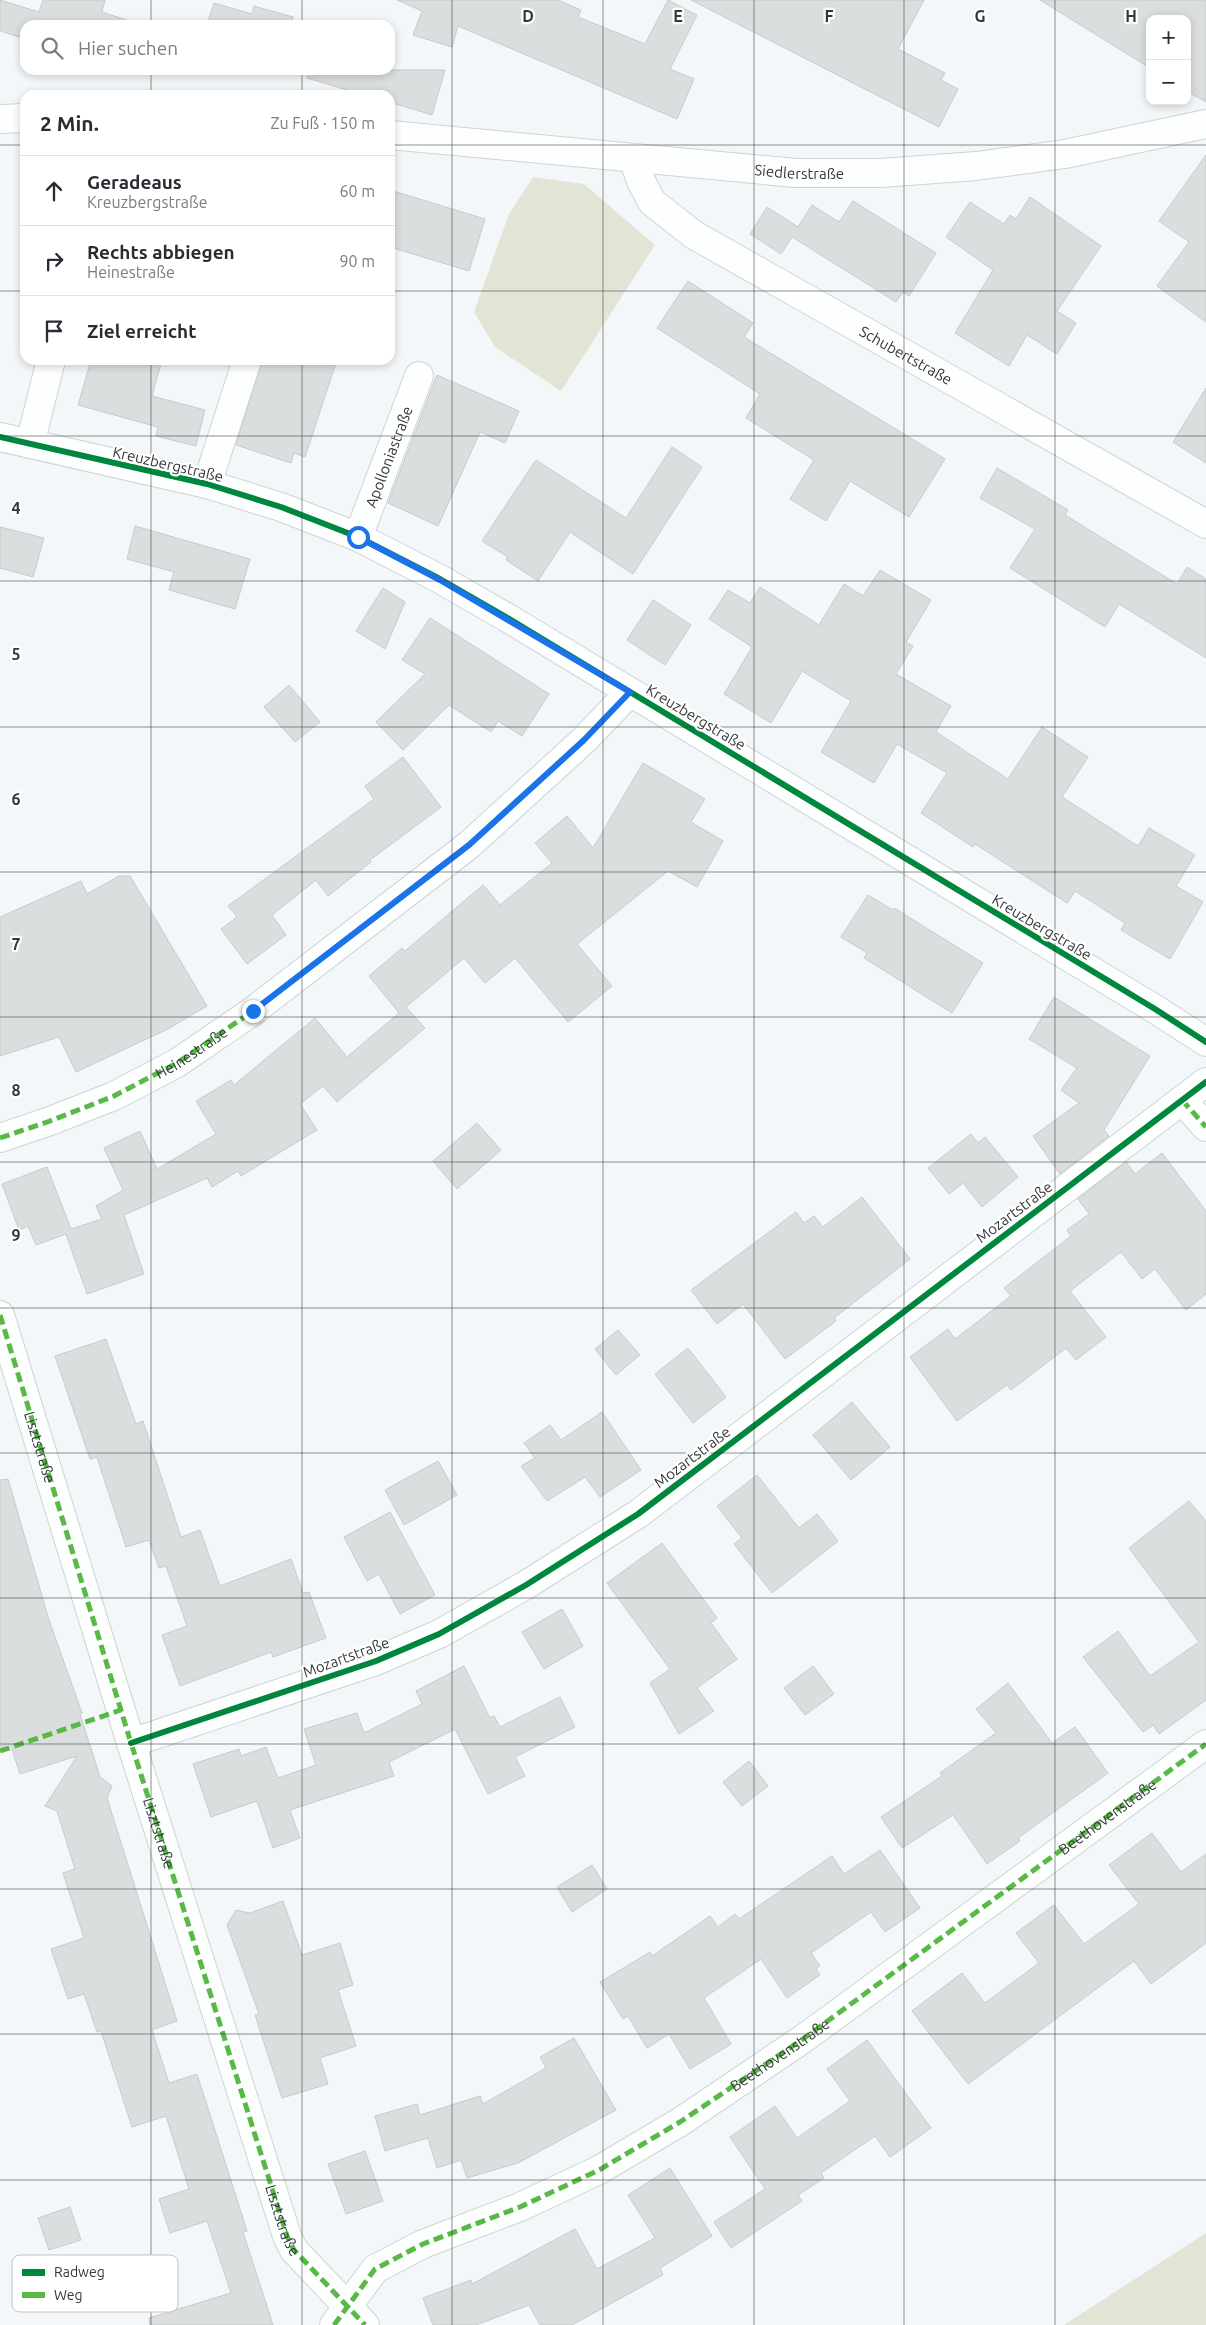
<!DOCTYPE html>
<html lang="de">
<head>
<meta charset="utf-8">
<style>
  :root { --surface:#fff; --page:#f2f2f3; --text:#2b2b33; --muted:#7c7c81; --line:#e1e1e2 }
  body { margin:0; font-family:Ubuntu,sans-serif; background:var(--page); color:var(--text) }
  .controls { position:absolute; right:15px; top:15px; display:grid; overflow:hidden; border-radius:10px; box-shadow:0 2px 8px #0003 }
  .controls button { width:45px; height:45px; display:grid; place-items:center; padding:0; border:0; border-bottom:1px solid var(--line); background:var(--surface); color:var(--text); font:25px sans-serif }
  .stop { position:absolute; width:15px; height:15px; margin:-11px; border:4px solid #1a73e8; border-radius:50%; background:#fff }
  .stop.end { background:#1a73e8; border-color:#fff; box-shadow:0 1px 5px #0008 }
  .list { margin:0; padding:0; list-style:none }
  h2 { display:flex; justify-content:space-between; align-items:center; height:65px; margin:0; padding:0 20px; font-size:21px }
  h2 small { font-size:16px; font-weight:400; color:var(--muted) }
  .list li { display:grid; grid-template-columns:32px 1fr auto; gap:15px; align-items:center; box-sizing:border-box; height:70px; padding:0 20px; border-top:1px solid var(--line) }
  .list b { display:block; font-size:19px; white-space:nowrap }
  .list p { margin:0; font-size:16px; white-space:nowrap; color:var(--muted) }
  .list em { font-size:16px; font-style:normal; color:var(--muted) }
  .icon { flex:none; width:28px; height:28px; fill:none; stroke:currentColor; stroke-width:2; stroke-linecap:round; stroke-linejoin:round }
  .map { position:relative; flex:none; width:1206px; height:2325px; overflow:hidden }
  .search { position:absolute; background:var(--surface); box-shadow:0 2px 8px #0003; left:20px; top:20px; width:375px; height:55px; display:flex; align-items:center; gap:12px; box-sizing:border-box; padding:0 18px; border-radius:15px; color:var(--muted); font-size:19px }
  .panel { position:absolute; background:var(--surface); box-shadow:0 2px 8px #0003; left:20px; top:90px; width:375px; height:275px; border-radius:15px }
  .map>svg:first-child { display:block }
  .green { fill:#e2e5d6 }
  .building { fill:#dbdedf; stroke:#c8cacc }
  .lines { fill:none; stroke-linecap:round; stroke-linejoin:round }
  .minor-casing { stroke:#d0d3d4; stroke-width:30 }
  .minor { stroke:#fdfefe; stroke-width:28 }
  .quiet { stroke:#58b947; stroke-width:5; stroke-dasharray:10 5; stroke-linecap:butt }
  .cycleway-casing { stroke:#fff; stroke-width:9 }
  .cycleway { stroke:#00873e; stroke-width:6 }
  .route { stroke:#1a73e8; stroke-width:6 }
  .grid { fill:none; stroke:#343738; stroke-width:1; stroke-opacity:0.55 }
  .labels { text-anchor:middle; dominant-baseline:central; stroke-width:4.5; stroke-linejoin:round; paint-order:stroke }
  .street-label { font-size:15px; fill:#343738; stroke:#fff }
  .key { fill:#fff; stroke:#c2c3c3; stroke-width:1 }
  .key-label { font-size:14px; fill:#343738 }
  .grid-label { font-size:16px; text-anchor:middle; font-weight:bold; fill:#343738; stroke:#fff; stroke-width:4.5; stroke-linejoin:round; paint-order:stroke }
</style>
</head>
<body>
<div class="map">
<svg width="1206" height="2325" viewBox="0 0 1206 2325">
  <rect width="100%" height="100%" fill="#f4f7f9"/>
  <g class="green">
    <path d="M 533,177 L 584,184 L 655,245 L 561,391 L 495,347 L 474,312 L 509,214 Z"/>
    <path d="M 1206,2233 L 1206,2325 L 1064,2325 Z"/>
  </g>
  <g class="building">
    <path d="M 0,0 L 39,12 L 43,0 L 105,0 L 102,12 L 142,25 L 25,25 L 25,39 L 0,31 Z"/>
    <path d="M 397,0 L 558,0 L 581,10 L 578,17 L 645,44 L 668,0 L 697,15 L 670,69 L 694,79 L 677,119 L 458,26 L 452,47 L 413,35 L 422,11 Z"/>
    <path d="M 691,0 L 924,0 L 898,49 L 945,73 L 941,80 L 958,89 L 939,127 Z"/>
    <path d="M 1040,0 L 1206,0 L 1206,102 L 1187,91 L 1187,19 L 1150,19 L 1150,68 Z"/>
    <path d="M 214,3 L 252,14 L 254,6 L 293,17 L 291,25 L 207,25 Z"/>
    <path d="M 308,70 L 445,70 L 432,115 L 390,102 L 390,95 L 364,95 L 307,78 Z"/>
    <path d="M 1206,155 L 1206,322 L 1157,286 L 1189,242 L 1159,221 Z"/>
    <path d="M 390,190 L 485,219 L 469,271 L 390,247 Z"/>
    <path d="M 1030,197 L 1101,246 L 1057,311 L 1076,323 L 1057,354 L 1027,335 L 1009,366 L 955,333 L 993,270 L 946,237 L 970,202 L 1004,224 L 1010,215 L 1016,219 Z"/>
    <path d="M 853,201 L 936,253 L 909,296 L 903,292 L 896,302 L 792,237 L 781,254 L 750,234 L 767,207 L 798,227 L 812,205 L 839,222 Z"/>
    <path d="M 688,281 L 753,323 L 744,337 L 945,459 L 909,517 L 850,481 L 826,521 L 790,499 L 814,460 L 746,418 L 760,394 L 657,328 Z"/>
    <path d="M 91,360 L 162,360 L 152,396 L 205,410 L 196,446 L 156,436 L 158,427 L 78,405 Z"/>
    <path d="M 262,360 L 337,360 L 305,457 L 294,453 L 291,463 L 236,445 Z"/>
    <path d="M 437,375 L 519,411 L 505,443 L 480,432 L 438,526 L 388,503 Z"/>
    <path d="M 1206,388 L 1206,463 L 1173,442 Z"/>
    <path d="M 672,447 L 702,467 L 633,574 L 570,532 L 538,581 L 506,560 L 508,557 L 482,541 L 536,460 L 626,518 Z"/>
    <path d="M 997,468 L 1068,510 L 1065,515 L 1177,584 L 1187,567 L 1206,579 L 1206,658 L 1119,604 L 1105,627 L 1010,568 L 1035,529 L 980,498 Z"/>
    <path d="M 135,526 L 250,559 L 235,609 L 169,590 L 174,572 L 127,559 Z"/>
    <path d="M 0,527 L 44,538 L 33,577 L 0,568 Z"/>
    <path d="M 880,570 L 931,600 L 906,642 L 913,646 L 896,674 L 951,706 L 936,732 L 1008,779 L 1042,727 L 1088,757 L 1062,797 L 1138,846 L 1149,828 L 1195,855 L 1176,886 L 1203,902 L 1170,959 L 1121,930 L 1125,923 L 1075,891 L 1067,903 L 975,844 L 973,847 L 921,813 L 947,773 L 897,744 L 874,783 L 821,752 L 851,701 L 802,671 L 771,723 L 724,694 L 752,647 L 709,619 L 728,590 L 750,603 L 760,587 L 819,625 L 844,584 L 863,596 Z"/>
    <path d="M 383,588 L 405,602 L 385,649 L 356,631 Z"/>
    <path d="M 653,600 L 691,625 L 665,665 L 627,640 Z"/>
    <path d="M 430,618 L 549,694 L 522,736 L 498,721 L 491,732 L 449,705 L 403,750 L 376,722 L 425,674 L 402,660 Z"/>
    <path d="M 289,685 L 320,722 L 295,742 L 264,707 Z"/>
    <path d="M 403,757 L 441,807 L 370,860 L 371,862 L 328,896 L 316,880 L 272,915 L 286,935 L 247,964 L 221,929 L 237,917 L 228,906 L 374,799 L 365,786 Z"/>
    <path d="M 643,763 L 705,799 L 691,822 L 723,841 L 697,887 L 668,871 L 577,944 L 612,986 L 568,1022 L 515,958 L 485,983 L 464,958 L 406,1007 L 425,1028 L 337,1102 L 323,1086 L 300,1104 L 317,1130 L 241,1176 L 238,1171 L 212,1187 L 207,1178 L 124,1215 L 144,1274 L 87,1294 L 66,1234 L 36,1245 L 28,1226 L 19,1230 L 2,1184 L 47,1167 L 71,1229 L 102,1219 L 96,1206 L 123,1190 L 104,1148 L 140,1131 L 157,1169 L 216,1134 L 196,1101 L 231,1080 L 234,1085 L 315,1018 L 347,1057 L 399,1013 L 369,976 L 402,948 L 405,951 L 483,885 L 500,905 L 552,863 L 535,843 L 567,816 L 593,848 Z"/>
    <path d="M 119,876 L 130,876 L 207,1006 L 168,1029 L 76,1072 L 59,1037 L 0,1056 L 0,917 L 81,881 L 87,894 Z"/>
    <path d="M 868,895 L 893,910 L 894,908 L 983,963 L 952,1013 L 864,958 L 867,953 L 841,937 Z"/>
    <path d="M 1054,997 L 1150,1056 L 1104,1130 L 1109,1136 L 1060,1174 L 1033,1136 L 1079,1103 L 1061,1090 L 1077,1068 L 1029,1039 Z"/>
    <path d="M 477,1123 L 501,1150 L 457,1189 L 433,1161 Z"/>
    <path d="M 971,1134 L 978,1143 L 985,1137 L 1018,1177 L 982,1207 L 963,1183 L 949,1194 L 928,1168 Z"/>
    <path d="M 1162,1153 L 1206,1211 L 1206,1294 L 1186,1310 L 1155,1269 L 1142,1279 L 1121,1252 L 1070,1291 L 1106,1337 L 1076,1360 L 1066,1348 L 1011,1390 L 1007,1385 L 957,1421 L 910,1357 L 948,1329 L 955,1339 L 1011,1296 L 1004,1288 L 1071,1236 L 1067,1230 L 1089,1214 L 1078,1199 L 1126,1162 L 1135,1174 Z"/>
    <path d="M 862,1197 L 910,1259 L 834,1318 L 836,1321 L 785,1359 L 743,1304 L 717,1324 L 691,1290 L 796,1212 L 804,1223 L 814,1216 L 823,1227 Z"/>
    <path d="M 618,1330 L 640,1355 L 616,1375 L 595,1349 Z"/>
    <path d="M 106,1339 L 136,1424 L 143,1421 L 181,1537 L 200,1530 L 220,1586 L 291,1559 L 303,1593 L 309,1592 L 326,1638 L 273,1657 L 271,1652 L 180,1686 L 162,1635 L 187,1626 L 166,1566 L 159,1568 L 149,1540 L 126,1547 L 97,1457 L 90,1459 L 55,1356 Z"/>
    <path d="M 688,1348 L 726,1397 L 693,1423 L 655,1374 Z"/>
    <path d="M 852,1402 L 890,1447 L 851,1480 L 813,1435 Z"/>
    <path d="M 602,1412 L 641,1470 L 600,1497 L 585,1477 L 547,1501 L 521,1466 L 535,1458 L 524,1443 L 550,1425 L 561,1440 Z"/>
    <path d="M 438,1461 L 457,1495 L 404,1525 L 385,1490 Z"/>
    <path d="M 757,1475 L 799,1528 L 817,1514 L 838,1541 L 772,1593 L 734,1544 L 742,1538 L 717,1506 Z"/>
    <path d="M 8,1479 L 49,1620 L 82,1713 L 80,1714 L 100,1777 L 112,1786 L 107,1798 L 177,2021 L 152,2030 L 169,2083 L 197,2074 L 247,2231 L 243,2232 L 273,2325 L 150,2325 L 149,2318 L 231,2293 L 207,2221 L 170,2233 L 159,2199 L 189,2189 L 166,2116 L 132,2127 L 101,2031 L 97,2032 L 84,1994 L 68,1999 L 51,1949 L 84,1938 L 63,1873 L 75,1869 L 57,1811 L 45,1806 L 77,1756 L 20,1774 L 10,1744 L 0,1747 L 0,1480 Z"/>
    <path d="M 1189,1501 L 1206,1521 L 1206,1700 L 1159,1734 L 1153,1725 L 1143,1732 L 1083,1657 L 1118,1631 L 1150,1676 L 1199,1642 L 1129,1548 Z"/>
    <path d="M 390,1512 L 435,1595 L 400,1614 L 379,1574 L 367,1581 L 344,1537 Z"/>
    <path d="M 662,1543 L 717,1618 L 711,1623 L 737,1659 L 697,1688 L 714,1711 L 679,1734 L 650,1683 L 670,1669 L 607,1583 Z"/>
    <path d="M 562,1609 L 583,1646 L 544,1669 L 522,1632 Z"/>
    <path d="M 464,1666 L 490,1718 L 494,1716 L 500,1727 L 560,1697 L 575,1727 L 515,1757 L 525,1776 L 488,1794 L 455,1729 L 389,1762 L 394,1776 L 290,1810 L 300,1838 L 273,1848 L 257,1801 L 211,1817 L 193,1764 L 239,1749 L 241,1756 L 266,1747 L 278,1778 L 316,1765 L 304,1729 L 357,1713 L 364,1733 L 422,1704 L 416,1691 Z"/>
    <path d="M 813,1666 L 834,1694 L 805,1715 L 784,1688 Z"/>
    <path d="M 1008,1683 L 1052,1743 L 1075,1727 L 1108,1773 L 1018,1838 L 1020,1841 L 987,1864 L 953,1815 L 902,1848 L 881,1817 L 942,1776 L 940,1773 L 996,1733 L 976,1709 Z"/>
    <path d="M 749,1761 L 768,1786 L 742,1806 L 723,1782 Z"/>
    <path d="M 1152,1833 L 1181,1872 L 1206,1854 L 1206,1943 L 1151,1984 L 1134,1961 L 968,2084 L 912,2011 L 962,1973 L 985,2003 L 1039,1963 L 1016,1933 L 1054,1905 L 1084,1944 L 1139,1904 L 1109,1865 Z"/>
    <path d="M 880,1850 L 920,1908 L 885,1932 L 871,1912 L 811,1953 L 820,1966 L 816,1969 L 820,1975 L 787,1998 L 761,1959 L 704,1998 L 731,2044 L 690,2069 L 669,2034 L 647,2048 L 628,2016 L 623,2019 L 600,1982 L 650,1952 L 652,1956 L 710,1916 L 718,1927 L 735,1914 L 739,1919 L 832,1856 L 844,1874 Z"/>
    <path d="M 592,1865 L 607,1889 L 572,1912 L 557,1887 Z"/>
    <path d="M 283,1901 L 302,1955 L 340,1943 L 353,1985 L 338,1990 L 356,2046 L 320,2058 L 328,2084 L 282,2098 L 255,2015 L 259,2014 L 227,1925 L 236,1910 L 250,1913 Z"/>
    <path d="M 574,2038 L 616,2110 L 518,2163 L 467,2178 L 461,2160 L 437,2168 L 428,2138 L 385,2151 L 375,2116 L 417,2104 L 420,2115 L 480,2096 L 483,2104 L 546,2068 L 540,2057 Z"/>
    <path d="M 867,2040 L 931,2128 L 890,2157 L 875,2136 L 821,2173 L 824,2178 L 798,2195 L 802,2201 L 731,2248 L 714,2222 L 765,2189 L 730,2137 L 775,2106 L 797,2138 L 850,2101 L 827,2069 Z"/>
    <path d="M 365,2151 L 383,2201 L 346,2214 L 328,2164 Z"/>
    <path d="M 670,2168 L 712,2236 L 660,2268 L 663,2275 L 572,2325 L 540,2325 L 529,2305 L 476,2325 L 433,2325 L 423,2298 L 471,2280 L 472,2284 L 575,2229 L 597,2269 L 655,2238 L 628,2195 Z"/>
    <path d="M 70,2207 L 81,2240 L 49,2250 L 38,2218 Z"/>
  </g>
  <g class="lines">
    <defs>
      <g id="minor">
        <path d="M 0,119 L 25,118"/>
        <path id="s1" d="M 390,135 L 796,173 L 881,173 L 976,166 L 1065,154 L 1206,124"/>
        <path id="s2" d="M 633,158 L 641,181 L 652,202 L 694,235 L 1206,524"/>
        <path d="M 0,437 L 207,484 L 281,507 L 358,537 L 440,579 L 506,617 L 1155,1009 L 1206,1042"/>
        <path d="M 30,444 L 51,360"/>
        <path d="M 207,484 L 247,360"/>
        <path id="s3" d="M 358,537 L 419,376"/>
        <path d="M 1182,1100 L 1206,1127"/>
        <path id="s4" d="M 0,1138 L 50,1121 L 114,1096 L 177,1063 L 253,1011 L 469,845 L 584,740 L 630,692"/>
        <path id="s5" d="M 0,1315 L 131,1743 L 287,2236 L 294,2250 L 365,2325"/>
        <path d="M 131,1743 L 376,1661 L 439,1634 L 526,1585 L 638,1514 L 1206,1082"/>
        <path id="s6" d="M 334,2325 L 375,2269 L 423,2244 L 520,2207 L 599,2170 L 680,2122 L 803,2039 L 1206,1744"/>
      </g>
    </defs>
    <use href="#minor" class="minor-casing"/>
    <use href="#minor" class="minor"/>
    <g class="quiet">
      <path d="M 1182,1100 L 1206,1127"/>
      <path d="M 0,1138 L 50,1121 L 114,1096 L 177,1063 L 253,1011 L 469,845 L 584,740 L 630,692"/>
      <path d="M 0,1315 L 131,1743 L 287,2236 L 294,2250 L 365,2325"/>
      <path d="M 0,1751 L 121,1710"/>
      <path d="M 334,2325 L 375,2269 L 423,2244 L 520,2207 L 599,2170 L 680,2122 L 803,2039 L 1206,1744"/>
    </g>
    <defs>
      <g id="cycleway">
        <path d="M 0,437 L 207,484 L 281,507 L 358,537 L 440,579 L 506,617 L 1155,1009 L 1206,1042"/>
        <path d="M 131,1743 L 376,1661 L 439,1634 L 526,1585 L 638,1514 L 1206,1082"/>
      </g>
    </defs>
    <use href="#cycleway" class="cycleway-casing"/>
    <use href="#cycleway" class="cycleway"/>
  </g>
  <g class="lines">
    <path class="route" d="M 253,1011 L 469,845 L 584,740 L 630,692 L 440,580 L 358,537"/>
  </g>
  <path class="grid" d="M 151,0 L 151,25M 302,0 L 302,25M 452,0 L 452,2325M 603,0 L 603,2325M 754,0 L 754,2325M 904,0 L 904,2325M 1055,0 L 1055,2325M 151,70 L 151,95M 302,70 L 302,95M 0,145 L 25,145M 390,145 L 1206,145M 0,291 L 25,291M 390,291 L 1206,291M 151,360 L 151,2325M 302,360 L 302,2325M 0,436 L 1206,436M 0,581 L 1206,581M 0,727 L 1206,727M 0,872 L 1206,872M 0,1017 L 1206,1017M 0,1162 L 1206,1162M 0,1308 L 1206,1308M 0,1453 L 1206,1453M 0,1598 L 1206,1598M 0,1744 L 1206,1744M 0,1889 L 1206,1889M 0,2034 L 1206,2034M 0,2180 L 1206,2180"/>
  <g class="labels">
    <g class="street-label">
      <text stroke="none"><textPath href="#s1" startOffset="411">Siedlerstraße</textPath></text>
      <text stroke="none"><textPath href="#s2" startOffset="345">Schubertstraße</textPath></text>
      <text stroke="none"><textPath href="#s3" startOffset="86">Apolloniastraße</textPath></text>
      <text transform="translate(168 464) rotate(13)">Kreuzbergstraße</text>
      <text transform="translate(696 717) rotate(31)">Kreuzbergstraße</text>
      <text transform="translate(1042 927) rotate(31)">Kreuzbergstraße</text>
      <text stroke="none"><textPath href="#s4" startOffset="210">Heinestraße</textPath></text>
      <text transform="translate(1014 1212) rotate(-37)">Mozartstraße</text>
      <text stroke="none"><textPath href="#s5" startOffset="138">Lisztstraße</textPath></text>
      <text transform="translate(692 1457) rotate(-37)">Mozartstraße</text>
      <text transform="translate(346 1657) rotate(-20)">Mozartstraße</text>
      <text stroke="none"><textPath href="#s6" startOffset="934">Beethovenstraße</textPath></text>
      <text stroke="none"><textPath href="#s5" startOffset="542">Lisztstraße</textPath></text>
      <text stroke="none"><textPath href="#s6" startOffset="529">Beethovenstraße</textPath></text>
      <text stroke="none"><textPath href="#s5" startOffset="948">Lisztstraße</textPath></text>
    </g>
  </g>
  <rect x="12" y="2255" width="166" height="57" rx="8" class="key"/>
  <rect x="22" y="2269" width="23" height="7" fill="#00873e"/>
  <rect x="22" y="2292" width="23" height="6" fill="#58b947"/>
  <g class="key-label">
    <text x="54" y="2277">Radweg</text>
    <text x="54" y="2300">Weg</text>
  </g>
  <g class="grid-label">
    <text x="528" y="22">D</text>
    <text x="678" y="22">E</text>
    <text x="829" y="22">F</text>
    <text x="980" y="22">G</text>
    <text x="1131" y="22">H</text>
    <text x="16" y="514">4</text>
    <text x="16" y="660">5</text>
    <text x="16" y="805">6</text>
    <text x="16" y="950">7</text>
    <text x="16" y="1096">8</text>
    <text x="16" y="1241">9</text>
  </g>
</svg>
<div class="controls">
<button>+</button>
<button>−</button>
</div>
<div class="stop" style="left:358px;top:537px"></div>
<div class="stop end" style="left:253px;top:1011px"></div>
<div class="search"><svg class="icon" aria-label="search" viewBox="0 0 24 24"><circle cx="10" cy="10" r="6"/><path d="M15 15l6 6"/></svg>Hier suchen</div>
<section class="panel">
<h2>2 Min.<small>Zu Fuß · 150 m</small></h2>
<ul class="list">
<li><svg class="icon" aria-label="ahead" viewBox="0 0 24 24"><path d="M12 20V5M6 11l6-6 6 6"/></svg><div><b>Geradeaus</b><p>Kreuzbergstraße</p></div><em>60 m</em></li>
<li><svg class="icon" aria-label="right" viewBox="0 0 24 24"><path d="M7 20v-9h11M14 6l5 5-5 5"/></svg><div><b>Rechts abbiegen</b><p>Heinestraße</p></div><em>90 m</em></li>
<li><svg class="icon" aria-label="arrive" viewBox="0 0 24 24"><path d="M6 21V4h12l-3 4 3 4H6"/></svg><div><b>Ziel erreicht</b></div></li>
</ul>
</section>
</div>
</body>
</html>
